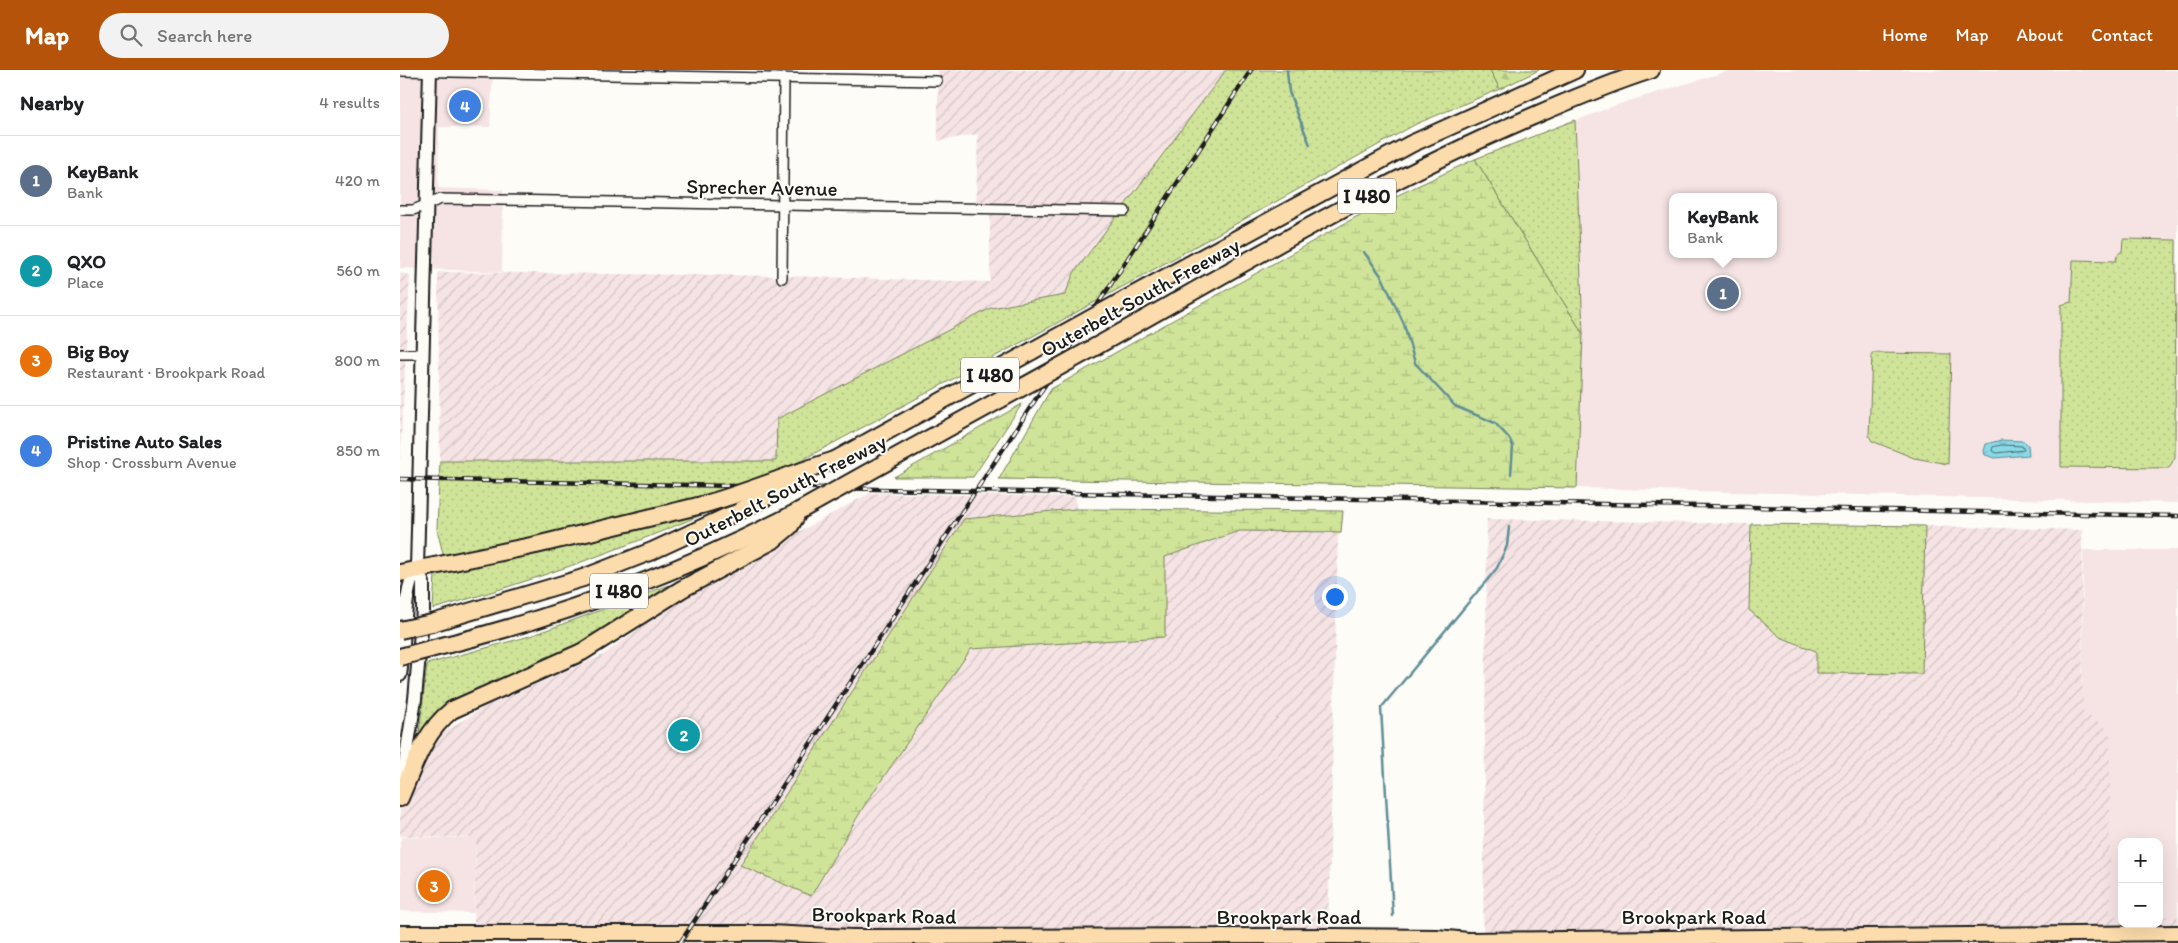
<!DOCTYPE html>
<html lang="en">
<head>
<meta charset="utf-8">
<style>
  :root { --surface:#fff; --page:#f2f2f2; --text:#202124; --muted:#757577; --line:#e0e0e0; --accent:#b45309 }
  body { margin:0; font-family:Itim,sans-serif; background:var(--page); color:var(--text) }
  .controls { position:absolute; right:15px; bottom:15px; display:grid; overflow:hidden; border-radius:10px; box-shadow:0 5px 20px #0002 }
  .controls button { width:45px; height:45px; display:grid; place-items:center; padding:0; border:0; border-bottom:1px solid var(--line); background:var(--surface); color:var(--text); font:25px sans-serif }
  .you { position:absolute; left:934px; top:526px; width:18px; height:18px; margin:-12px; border:4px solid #fff; border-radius:50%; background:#1a73e8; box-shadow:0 0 0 8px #1a73e833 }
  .badge { display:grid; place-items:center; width:32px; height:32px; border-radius:50%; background:var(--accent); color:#fff; font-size:16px; font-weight:700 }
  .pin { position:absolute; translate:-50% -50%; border:2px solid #fff; box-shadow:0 1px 5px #0006 }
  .popup { position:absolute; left:1269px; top:123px; width:108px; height:65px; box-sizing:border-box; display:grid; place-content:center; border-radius:10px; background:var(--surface); filter:drop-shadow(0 1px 4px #0005); font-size:16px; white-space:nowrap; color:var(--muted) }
  .popup b { font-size:19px; color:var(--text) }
  .popup::after { content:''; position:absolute; left:50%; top:100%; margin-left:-10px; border:10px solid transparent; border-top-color:var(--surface) }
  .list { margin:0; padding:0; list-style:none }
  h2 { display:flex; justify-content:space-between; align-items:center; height:65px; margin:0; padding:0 20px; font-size:21px }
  h2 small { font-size:16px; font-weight:400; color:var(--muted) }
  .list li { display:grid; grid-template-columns:32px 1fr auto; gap:15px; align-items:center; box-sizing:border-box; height:90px; padding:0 20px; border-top:1px solid var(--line) }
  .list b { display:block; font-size:19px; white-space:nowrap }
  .list p { margin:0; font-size:16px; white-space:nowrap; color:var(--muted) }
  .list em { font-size:16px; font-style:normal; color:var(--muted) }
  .icon { flex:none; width:28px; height:28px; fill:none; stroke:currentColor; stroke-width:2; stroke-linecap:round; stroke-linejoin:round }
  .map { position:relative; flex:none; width:1778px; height:873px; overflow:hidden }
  header { display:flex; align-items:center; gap:30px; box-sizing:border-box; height:70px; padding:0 25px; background:var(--accent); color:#fff }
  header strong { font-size:24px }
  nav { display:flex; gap:28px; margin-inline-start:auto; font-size:18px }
  .search { width:350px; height:45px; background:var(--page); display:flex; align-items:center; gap:12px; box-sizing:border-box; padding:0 18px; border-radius:28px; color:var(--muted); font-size:19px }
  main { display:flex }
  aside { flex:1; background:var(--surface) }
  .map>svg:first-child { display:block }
  .built { fill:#f6e4e5; fill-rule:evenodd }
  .industrial { fill:url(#industrial-furrows) }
  .grass { fill:url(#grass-dots); stroke:#76805a }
  .forest { fill:url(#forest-firs); stroke:#76805a }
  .wetland { fill:url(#wetland-marsh); stroke:#76805a }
  .water { fill:url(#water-ripples); stroke:#5e8d96 }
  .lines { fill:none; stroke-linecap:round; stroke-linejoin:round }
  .shore { stroke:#48686d; stroke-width:1 }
  .stream { stroke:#5e8d96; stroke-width:2.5 }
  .minor-casing { stroke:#1c1c1c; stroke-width:12 }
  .secondary-casing { stroke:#1c1c1c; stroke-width:16 }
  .primary-casing { stroke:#1c1c1c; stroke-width:18 }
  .motorway-casing { stroke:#1c1c1c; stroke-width:20 }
  .minor { stroke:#fdfcf7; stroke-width:9 }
  .secondary { stroke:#fdfcf7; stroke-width:12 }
  .primary { stroke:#fcdcac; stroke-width:14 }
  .motorway { stroke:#fcdcac; stroke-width:16 }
  .rail-casing { stroke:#1c1c1c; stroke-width:4.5 }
  .rail { stroke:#fdfcf7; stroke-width:2.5; stroke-dasharray:8; stroke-linecap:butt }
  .motorway-bridge-casing { stroke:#1c1c1c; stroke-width:20; stroke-linecap:butt }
  .motorway-bridge { stroke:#fcdcac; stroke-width:16 }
  .labels { text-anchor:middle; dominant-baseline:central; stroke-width:4; stroke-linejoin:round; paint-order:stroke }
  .shield { fill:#fdfcf7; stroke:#605f5e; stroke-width:1 }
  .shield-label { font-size:20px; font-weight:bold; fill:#1c1c1c }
  .street-label { font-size:21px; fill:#1c1c1c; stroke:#fdfcf7 }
</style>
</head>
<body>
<header>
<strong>Map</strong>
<div class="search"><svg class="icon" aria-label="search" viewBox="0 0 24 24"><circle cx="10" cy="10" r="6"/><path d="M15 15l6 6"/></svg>Search here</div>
<nav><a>Home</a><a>Map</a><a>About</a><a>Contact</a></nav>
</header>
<main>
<aside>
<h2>Nearby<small>4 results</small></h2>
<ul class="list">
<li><span class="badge" style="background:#5c6f8a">1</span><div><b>KeyBank</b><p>Bank</p></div><em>420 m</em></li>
<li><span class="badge" style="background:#0f9aa8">2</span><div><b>QXO</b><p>Place</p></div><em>560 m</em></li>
<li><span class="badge" style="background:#e8710a">3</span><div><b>Big Boy</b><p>Restaurant · Brookpark Road</p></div><em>800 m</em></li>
<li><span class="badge" style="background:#3f7fe0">4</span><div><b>Pristine Auto Sales</b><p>Shop · Crossburn Avenue</p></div><em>850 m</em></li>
</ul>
</aside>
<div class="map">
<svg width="1778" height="873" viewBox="0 0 1778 873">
  <defs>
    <pattern id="industrial-furrows" width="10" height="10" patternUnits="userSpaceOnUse" patternTransform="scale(1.25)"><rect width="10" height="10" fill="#f6e4e5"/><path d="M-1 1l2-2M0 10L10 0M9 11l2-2" fill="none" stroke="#d2c3c4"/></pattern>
    <pattern id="grass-dots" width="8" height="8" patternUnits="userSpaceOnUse" patternTransform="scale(1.25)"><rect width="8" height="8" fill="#d0e499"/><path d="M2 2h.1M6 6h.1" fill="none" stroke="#b2c383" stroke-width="1.8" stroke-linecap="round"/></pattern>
    <pattern id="forest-firs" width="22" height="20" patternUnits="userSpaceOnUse" patternTransform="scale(1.25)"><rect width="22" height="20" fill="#d0e499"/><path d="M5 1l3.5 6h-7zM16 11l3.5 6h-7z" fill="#b2c383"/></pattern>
    <pattern id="wetland-marsh" width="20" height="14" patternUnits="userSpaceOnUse" patternTransform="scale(1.25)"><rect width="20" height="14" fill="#d0e499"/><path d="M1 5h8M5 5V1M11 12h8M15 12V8" fill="none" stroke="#b2c383"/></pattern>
    <pattern id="water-ripples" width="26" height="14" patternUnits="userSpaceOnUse" patternTransform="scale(1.25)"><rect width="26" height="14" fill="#8ad9e7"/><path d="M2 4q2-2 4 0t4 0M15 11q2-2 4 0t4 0" fill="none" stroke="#76bac6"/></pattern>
  </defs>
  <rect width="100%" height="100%" fill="#fdfcf7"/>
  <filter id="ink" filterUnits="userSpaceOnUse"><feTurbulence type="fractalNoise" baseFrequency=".02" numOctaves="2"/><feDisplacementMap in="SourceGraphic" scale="10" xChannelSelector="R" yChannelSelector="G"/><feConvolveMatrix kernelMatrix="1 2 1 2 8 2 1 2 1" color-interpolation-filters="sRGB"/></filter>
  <g filter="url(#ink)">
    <g class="built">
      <path d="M 0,0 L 93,0 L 90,57 L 39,57 L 38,118 L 103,120 L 102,202 L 0,198 Z"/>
      <path d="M 1332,0 L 1778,0 L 1778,433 L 1177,418 L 1183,264 L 1075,89 L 1222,33 ZM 1273,127 L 1373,127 L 1373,184 L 1273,184 Z"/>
      <path d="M 1683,480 L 1778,480 L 1778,846 L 1759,846 L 1759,772 L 1722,772 L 1722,846 L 1710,846 L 1710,662 L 1683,641 Z"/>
      <path d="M 2,767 L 76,768 L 74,843 L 0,841 L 0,772 Z"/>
    </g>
    <g class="industrial">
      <path d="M 538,0 L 826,0 L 674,203 L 666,226 L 591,238 L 377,391 L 40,391 L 38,202 L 386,206 L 590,212 L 590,146 L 576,134 L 578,64 L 538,71 Z"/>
      <path d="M 0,203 L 10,205 L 0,390 Z"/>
      <path d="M 470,423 L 676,427 L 676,439 L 564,449 L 340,795 L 411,826 L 464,736 L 571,579 L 765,567 L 765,487 L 839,461 L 941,462 L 938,468 L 928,862 L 74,857 L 76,768 L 0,766 L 0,735 L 36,667 L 84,637 L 203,585 L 285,524 Z"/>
      <path d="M 1087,449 L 1351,454 L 1349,540 L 1380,567 L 1416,581 L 1416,603 L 1522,604 L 1525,456 L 1682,460 L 1683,641 L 1710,661 L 1710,846 L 1722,846 L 1722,854 L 1759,854 L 1759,846 L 1778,846 L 1778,873 L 1083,873 Z"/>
    </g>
    <g class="grass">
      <path d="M 826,0 L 1090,0 L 1100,19 L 1016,54 L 648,258 L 385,399 L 295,430 L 44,488 L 37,459 L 40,391 L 376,391 L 377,349 L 591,238 L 665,225 L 674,203 Z"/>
      <path d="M 1175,50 L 1183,264 L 1075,89 Z"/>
      <path d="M 1723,169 L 1776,170 L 1775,387 L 1769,398 L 1661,397 L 1661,235 L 1671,232 L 1673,190 L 1716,191 L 1717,185 L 1722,181 Z"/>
      <path d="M 1472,283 L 1551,284 L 1548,394 L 1514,388 L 1472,371 L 1469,366 Z"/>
      <path d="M 298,440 L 306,443 C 217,481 127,513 33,539 L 35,504 Z"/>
      <path d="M 1351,454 L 1525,456 L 1522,604 L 1416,603 L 1416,581 L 1380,567 L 1349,540 Z"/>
      <path d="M 275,513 L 277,517 L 199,566 L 65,628 L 18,673 L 27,594 L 130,566 Z"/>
    </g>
    <path class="forest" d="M 1090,0 L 1139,0 L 1100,19 Z"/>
    <g class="wetland">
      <path d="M 1075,89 L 1183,264 L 1177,418 L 599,409 L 651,319 L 979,134 Z"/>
      <path d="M 622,334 L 573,407 L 494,407 Z"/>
      <path d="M 676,439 L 943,441 L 941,462 L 839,461 L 765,487 L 765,567 L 571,579 L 464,736 L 411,826 L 340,795 L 564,449 Z"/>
    </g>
    <path class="water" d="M 1601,370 L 1624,371 L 1628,375 L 1629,385 L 1595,388 L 1585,385 L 1584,381 L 1586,374 Z"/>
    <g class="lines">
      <path class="shore" d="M 1602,375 L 1622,376 L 1624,380 L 1596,383 L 1592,381 L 1593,377 Z"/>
      <g class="stream">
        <path d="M 887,0 L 889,22 L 910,75"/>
        <path d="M 964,182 L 982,207 L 1004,254 L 1015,293 L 1055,336 L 1095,353 L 1109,368 L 1113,376 L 1111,404"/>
        <path d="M 993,846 L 981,638 L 1097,498 L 1107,476 L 1109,457"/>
      </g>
      <defs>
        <g id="minor">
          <path d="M 0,1 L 537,11"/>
          <path d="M 0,140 L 13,140 L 41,129 L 725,141"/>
          <path d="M 382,208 L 384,8"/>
          <path d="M 0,284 L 23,284"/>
        </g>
        <g id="secondary">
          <path d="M 0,605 C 5,577 2,519 17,498"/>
          <path d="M 2,712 L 15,629 L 23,540 L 23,513 L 17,498 L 30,0"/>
        </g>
        <path id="primary" d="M 0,863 L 370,863 L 452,867 L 934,866 L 1037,867 L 1068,870 L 1778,863"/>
        <g id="motorway">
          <path d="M 726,229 L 1011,74 L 1175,0"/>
          <path d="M 695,277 C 838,197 979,112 1131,47 C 1170,30 1210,13 1251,0"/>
          <path d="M 492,389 L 601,329"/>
          <path d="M 435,390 L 632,281"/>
          <path d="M 0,503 L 136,475 L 298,436"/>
          <path d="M 32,553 L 183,508 L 252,481 L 341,440"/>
          <path d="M 30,579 C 158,548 282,502 399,441"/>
          <path d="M 0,728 C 14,696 23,663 52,640 L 182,582 L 282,519 L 372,471 L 390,456 L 399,441"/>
        </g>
      </defs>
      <use href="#minor" class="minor-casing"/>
      <use href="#secondary" class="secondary-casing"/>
      <use href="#primary" class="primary-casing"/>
      <use href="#motorway" class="motorway-casing"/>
      <use href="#minor" class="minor"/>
      <use href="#secondary" class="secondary"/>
      <use href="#primary" class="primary"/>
      <use href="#motorway" class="motorway"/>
      <defs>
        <g id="rail">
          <path d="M 0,409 L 1778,446"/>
          <path d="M 280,873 L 851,0"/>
        </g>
      </defs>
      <use href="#rail" class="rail-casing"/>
      <use href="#rail" class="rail"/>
      <defs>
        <g id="motorway-bridge">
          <path d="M 632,281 L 726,229"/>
          <path d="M 601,329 L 695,277"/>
          <path d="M 298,436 C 345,424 389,404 435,390"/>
          <path d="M 341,440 L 389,415"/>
          <path d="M 399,441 L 492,389"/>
          <path d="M 0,560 L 32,553"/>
          <path d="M 0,587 L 30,579"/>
        </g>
      </defs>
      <use href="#motorway-bridge" class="motorway-bridge-casing"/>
      <use href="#motorway-bridge" class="motorway-bridge"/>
    </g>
  </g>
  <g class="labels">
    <g class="shield">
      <rect x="938" y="108.5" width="58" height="35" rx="4"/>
      <rect x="561" y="287.5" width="58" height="35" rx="4"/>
      <rect x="190" y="503.5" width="58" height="35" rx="4"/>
    </g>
    <g class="shield-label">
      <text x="967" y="126">I 480</text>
      <text x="590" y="305">I 480</text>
      <text x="219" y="521">I 480</text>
    </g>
    <g class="street-label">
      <text transform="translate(362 117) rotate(1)">Sprecher Avenue</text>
      <text transform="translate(740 227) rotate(-29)">Outerbelt South Freeway</text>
      <text transform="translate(385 420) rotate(-27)">Outerbelt South Freeway</text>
      <text transform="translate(484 845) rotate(1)">Brookpark Road</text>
      <text x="889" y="846">Brookpark Road</text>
      <text x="1294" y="846">Brookpark Road</text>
    </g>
  </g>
</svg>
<div class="controls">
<button>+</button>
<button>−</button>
</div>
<div class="you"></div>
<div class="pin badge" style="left:1323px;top:223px;background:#5c6f8a">1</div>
<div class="popup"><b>KeyBank</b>Bank</div>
<div class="pin badge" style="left:284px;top:665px;background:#0f9aa8">2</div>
<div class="pin badge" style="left:34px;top:816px;background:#e8710a">3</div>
<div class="pin badge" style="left:65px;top:36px;background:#3f7fe0">4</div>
</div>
</main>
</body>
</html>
